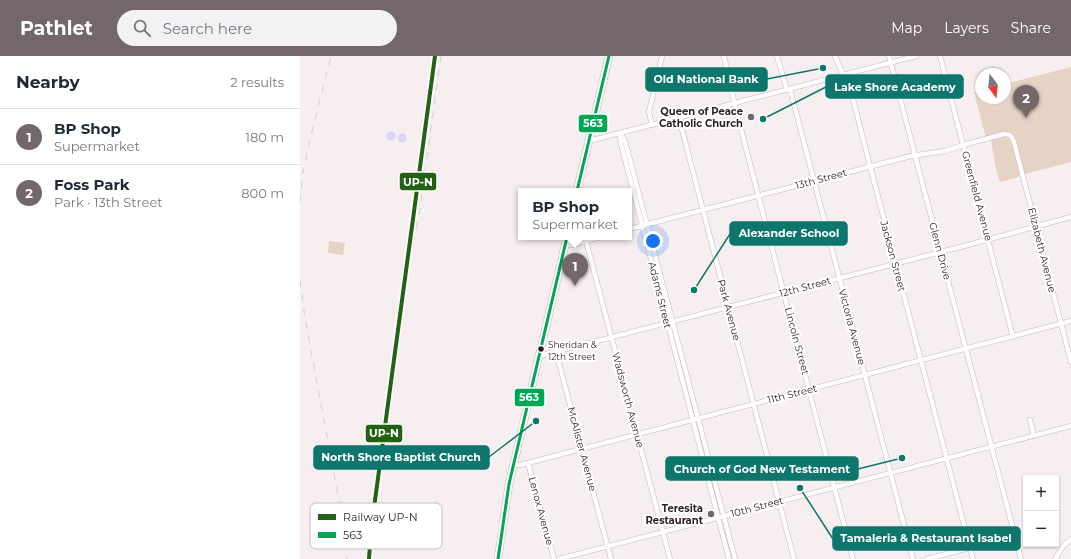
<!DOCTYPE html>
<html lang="en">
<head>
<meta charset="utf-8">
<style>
  :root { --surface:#fff; --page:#f2f2f3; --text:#1f2937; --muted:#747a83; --line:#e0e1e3; --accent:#74676a }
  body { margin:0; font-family:Montserrat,sans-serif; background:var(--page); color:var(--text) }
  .controls { position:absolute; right:12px; bottom:12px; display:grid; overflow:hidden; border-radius:0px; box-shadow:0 1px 3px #0004 }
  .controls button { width:36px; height:36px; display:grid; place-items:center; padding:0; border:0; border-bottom:1px solid var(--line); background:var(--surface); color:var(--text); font:20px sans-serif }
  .compass { position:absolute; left:675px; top:12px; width:36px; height:36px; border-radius:50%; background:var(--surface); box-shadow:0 1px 3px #0004; rotate:165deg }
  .you { position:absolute; left:353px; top:185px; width:14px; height:14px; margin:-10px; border:3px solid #fff; border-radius:50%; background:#1a73e8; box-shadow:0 0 0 6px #1a73e833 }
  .badge { display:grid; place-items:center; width:26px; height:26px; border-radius:50%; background:var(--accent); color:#fff; font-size:13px; font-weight:700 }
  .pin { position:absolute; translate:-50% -33px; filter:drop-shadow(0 1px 2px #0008) }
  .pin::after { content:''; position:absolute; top:21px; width:14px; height:12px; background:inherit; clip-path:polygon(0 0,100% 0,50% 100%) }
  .popup { position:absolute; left:218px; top:132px; width:114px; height:52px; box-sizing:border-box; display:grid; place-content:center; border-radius:0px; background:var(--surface); filter:drop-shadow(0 1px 3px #0005); font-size:13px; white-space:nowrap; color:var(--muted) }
  .popup b { font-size:15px; color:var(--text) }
  .popup::after { content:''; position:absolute; left:50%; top:100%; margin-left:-8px; border:8px solid transparent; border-top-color:var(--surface) }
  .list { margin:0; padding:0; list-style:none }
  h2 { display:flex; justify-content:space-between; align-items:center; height:52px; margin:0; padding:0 16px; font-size:17px }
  h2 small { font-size:13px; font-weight:400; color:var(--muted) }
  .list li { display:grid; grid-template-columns:26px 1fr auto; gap:12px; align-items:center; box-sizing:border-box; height:56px; padding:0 16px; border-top:1px solid var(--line) }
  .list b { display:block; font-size:15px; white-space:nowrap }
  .list p { margin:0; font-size:13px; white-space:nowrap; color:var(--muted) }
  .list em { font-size:13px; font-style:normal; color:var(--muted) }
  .icon { flex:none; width:22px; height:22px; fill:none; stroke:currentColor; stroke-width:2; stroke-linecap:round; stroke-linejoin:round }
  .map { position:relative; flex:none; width:771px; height:503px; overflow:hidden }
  header { display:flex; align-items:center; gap:24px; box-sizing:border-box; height:56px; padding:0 20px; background:var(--accent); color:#fff }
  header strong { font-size:19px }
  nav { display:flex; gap:22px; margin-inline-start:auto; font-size:14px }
  .search { width:280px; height:36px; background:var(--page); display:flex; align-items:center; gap:10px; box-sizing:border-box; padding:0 14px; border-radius:22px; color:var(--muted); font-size:15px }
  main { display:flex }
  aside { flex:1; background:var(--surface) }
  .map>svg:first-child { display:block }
  .green { fill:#e5d4c6 }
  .water { fill:#dcd4f9 }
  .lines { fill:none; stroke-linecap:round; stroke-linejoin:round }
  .minor-casing { stroke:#c4b9bc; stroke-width:5.5 }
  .highway-casing { stroke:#c4b9bc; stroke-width:8 }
  .minor { stroke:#fefcfd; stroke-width:4.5 }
  .highway { stroke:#fefcfd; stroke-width:7 }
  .rail { stroke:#d2cfd0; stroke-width:1; stroke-dasharray:7 7; stroke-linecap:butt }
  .bus-1-casing { stroke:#fff; stroke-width:6 }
  .bus-1 { stroke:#00a651; stroke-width:3 }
  .rail-1-casing { stroke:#fff; stroke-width:7 }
  .rail-1 { stroke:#236214; stroke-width:4 }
  .poi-dot { fill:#74676a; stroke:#fff; stroke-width:1.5 }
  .bus-dot { fill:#2d1e22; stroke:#fff; stroke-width:1.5 }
  .labels { text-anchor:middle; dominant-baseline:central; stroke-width:4; stroke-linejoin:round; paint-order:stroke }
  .bus-label { font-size:9px; fill:#2d1e22; stroke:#fff; text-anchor:start }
  .poi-label { font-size:10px; font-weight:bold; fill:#2d1e22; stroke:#fff; text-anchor:end }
  .street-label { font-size:10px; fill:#2d1e22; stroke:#fff }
  .key { fill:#fff; stroke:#c0bcbd; stroke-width:1 }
  .key-label { font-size:11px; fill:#2d1e22 }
  .leader { fill:none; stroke:#0f766e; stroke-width:1.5 }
  .callout-dot { fill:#0f766e; stroke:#fff; stroke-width:1.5 }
  .callout { fill:#0f766e; stroke:#0f766e; stroke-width:1.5 }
  .callout-label { font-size:11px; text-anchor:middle; font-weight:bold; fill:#fff }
  .line-badge { stroke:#fff; stroke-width:1.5 }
  .badge-label { font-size:11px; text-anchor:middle; font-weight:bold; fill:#fff }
</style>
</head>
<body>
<header>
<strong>Pathlet</strong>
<div class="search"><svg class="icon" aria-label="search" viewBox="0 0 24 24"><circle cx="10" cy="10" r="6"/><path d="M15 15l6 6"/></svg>Search here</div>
<nav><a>Map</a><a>Layers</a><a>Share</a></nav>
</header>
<main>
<aside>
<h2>Nearby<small>2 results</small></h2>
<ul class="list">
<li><span class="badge">1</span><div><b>BP Shop</b><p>Supermarket</p></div><em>180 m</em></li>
<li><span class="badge">2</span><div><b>Foss Park</b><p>Park · 13th Street</p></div><em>800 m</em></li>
</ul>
</aside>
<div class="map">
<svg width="771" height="503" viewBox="0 0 771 503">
  <rect width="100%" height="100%" fill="#f7eef0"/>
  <g class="green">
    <path d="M 771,11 L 771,106 L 721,119 L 718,121 L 700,126 L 696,114 L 691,84 L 686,82 L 674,36 L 681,35 L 681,42 L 705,42 L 705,28 Z"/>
    <path d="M 29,185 L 45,187 L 43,199 L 28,197 Z"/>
    <path d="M 372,272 L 373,273 L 395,358 L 394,358 Z"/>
    <path d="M 398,369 L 420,454 L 419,455 L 418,455 L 396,370 Z"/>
  </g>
  <g class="water">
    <circle cx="91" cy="80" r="4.5"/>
    <circle cx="102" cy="82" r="4.5"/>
  </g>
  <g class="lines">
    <defs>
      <g id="minor">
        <path d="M 424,0 L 436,54 L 553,503"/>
        <path d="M 477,0 L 487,34"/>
        <path d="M 535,0 L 552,39 L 569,106 L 673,503"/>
        <path d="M 589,0 L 721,503"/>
        <path d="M 640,0 L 713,281"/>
        <path d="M 490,33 L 613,503"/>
        <path d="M 379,62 L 494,503"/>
        <path d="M 352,69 L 349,56 L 362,0"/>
        <path d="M 320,77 L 325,85 L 435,503"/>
        <path d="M 320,79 L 321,88 L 429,503"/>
        <path d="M 289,85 L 616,0"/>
        <path d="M 329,173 L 611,100 L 645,95 L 663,89 L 704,78 C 710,78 712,80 714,86 L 771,306"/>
        <path d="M 286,185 L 370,503"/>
        <path d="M 265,187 L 272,189 L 300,181"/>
        <path d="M 256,296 L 311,503"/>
        <path d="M 239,299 L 243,299 L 664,190 L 771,161"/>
        <path d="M 730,364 L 734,380"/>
        <path d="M 228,407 L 254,503"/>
        <path d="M 213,409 L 220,409 L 771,265"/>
        <path d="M 259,503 L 771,370"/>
        <path d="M 627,503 L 715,480"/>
        <path d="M 755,503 L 764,489 L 771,483"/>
      </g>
      <g id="highway">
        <path d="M 277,135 L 309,0"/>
        <path d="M 198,503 L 209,428 L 267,181"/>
      </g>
    </defs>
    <use href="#minor" class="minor-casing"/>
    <use href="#highway" class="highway-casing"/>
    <use href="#minor" class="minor"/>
    <use href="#highway" class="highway"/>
    <g class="rail">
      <path d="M 0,146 L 3,117 L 10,83 L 31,0"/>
      <path d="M 110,200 L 119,160 L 141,0"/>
      <path d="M 0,224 L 5,262 L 43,466 L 47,503"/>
    </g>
    <defs>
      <g id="bus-1">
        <path d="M 277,135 L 309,0"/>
        <path d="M 198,503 L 209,428 L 267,181"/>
      </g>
    </defs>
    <use href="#bus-1" class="bus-1-casing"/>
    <use href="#bus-1" class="bus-1"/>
    <defs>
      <path id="rail-1" d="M 69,503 L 71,474 L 135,0"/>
    </defs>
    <use href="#rail-1" class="rail-1-casing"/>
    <use href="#rail-1" class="rail-1"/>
  </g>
  <g class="poi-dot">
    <circle cx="451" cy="61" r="4"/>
    <circle cx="411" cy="458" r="4"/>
  </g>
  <circle class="bus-dot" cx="241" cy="293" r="3.5"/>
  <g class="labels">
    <g class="bus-label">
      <text x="248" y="288">Sheridan &amp;<tspan x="248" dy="12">12th Street</tspan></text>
    </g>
    <g class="poi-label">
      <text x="443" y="55">Queen of Peace<tspan x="443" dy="12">Catholic Church</tspan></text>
      <text x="403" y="452">Teresita<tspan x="403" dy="12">Restaurant</tspan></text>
    </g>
    <g class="street-label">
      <text transform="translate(521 123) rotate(-15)">13th Street</text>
      <text transform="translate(677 140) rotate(75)">Greenfield Avenue</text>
      <text transform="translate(742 194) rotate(76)">Elizabeth Avenue</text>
      <text transform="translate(640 195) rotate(75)">Glenn Drive</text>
      <text transform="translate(593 200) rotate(75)">Jackson Street</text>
      <text transform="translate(505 231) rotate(-15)">12th Street</text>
      <text transform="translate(360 239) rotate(76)">Adams Street</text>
      <text transform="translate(429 254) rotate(75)">Park Avenue</text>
      <text transform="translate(552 271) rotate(75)">Victoria Avenue</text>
      <text transform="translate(497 285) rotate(75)">Lincoln Street</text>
      <text transform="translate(492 338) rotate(-14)">11th Street</text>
      <text transform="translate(328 344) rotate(75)">Wadsworth Avenue</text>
      <text transform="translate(282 393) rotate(75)">McAlister Avenue</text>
      <text transform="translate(457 451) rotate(-15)">10th Street</text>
      <text transform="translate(241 455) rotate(75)">Lenox Avenue</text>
    </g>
  </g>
  <rect x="10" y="447" width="132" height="46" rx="6" class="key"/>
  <rect x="18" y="458" width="18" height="6" fill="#236214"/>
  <rect x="18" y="476" width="18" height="6" fill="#00a651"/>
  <g class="key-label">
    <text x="43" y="465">Railway UP-N</text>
    <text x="43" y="483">563</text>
  </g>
  <path class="leader" d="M523 12L467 23M463 63L526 31M394 234L430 178M236 365L189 401M602 402L558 413M500 432L533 483"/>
  <g class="callout-dot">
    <circle cx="523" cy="12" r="4"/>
    <circle cx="463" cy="63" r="4"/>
    <circle cx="394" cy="234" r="4"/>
    <circle cx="236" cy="365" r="4"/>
    <circle cx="602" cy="402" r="4"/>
    <circle cx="500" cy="432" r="4"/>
  </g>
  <g class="callout">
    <rect x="346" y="12" width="121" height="23" rx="4"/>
    <rect x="526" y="19" width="137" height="23" rx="4"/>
    <rect x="430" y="166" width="117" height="23" rx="4"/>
    <rect x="14" y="390" width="175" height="23" rx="4"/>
    <rect x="366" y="401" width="192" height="23" rx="4"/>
    <rect x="533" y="471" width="187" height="23" rx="4"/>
  </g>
  <g class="callout-label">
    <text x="406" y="27">Old National Bank</text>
    <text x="595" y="35">Lake Shore Academy</text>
    <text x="489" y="181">Alexander School</text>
    <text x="101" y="405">North Shore Baptist Church</text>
    <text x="462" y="417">Church of God New Testament</text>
    <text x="626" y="486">Tamaleria &amp; Restaurant Isabel</text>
  </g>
  <g class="line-badge">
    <rect x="278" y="58" width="30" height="19" rx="4" fill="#00a651"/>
    <rect x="99" y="116" width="38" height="19" rx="4" fill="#236214"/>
    <rect x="214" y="332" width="31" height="19" rx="4" fill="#00a651"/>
    <rect x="65" y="368" width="38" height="19" rx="4" fill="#236214"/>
  </g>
  <g class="badge-label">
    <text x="293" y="71">563</text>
    <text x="118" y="130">UP-N</text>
    <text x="229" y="345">563</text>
    <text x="84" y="381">UP-N</text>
  </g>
</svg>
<div class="controls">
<button>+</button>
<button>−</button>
</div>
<svg class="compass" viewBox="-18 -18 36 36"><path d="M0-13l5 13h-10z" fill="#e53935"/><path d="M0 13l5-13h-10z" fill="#747a83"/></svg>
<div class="you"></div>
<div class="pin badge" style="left:275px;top:230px">1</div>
<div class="popup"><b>BP Shop</b>Supermarket</div>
<div class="pin badge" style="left:726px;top:62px">2</div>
</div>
</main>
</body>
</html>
